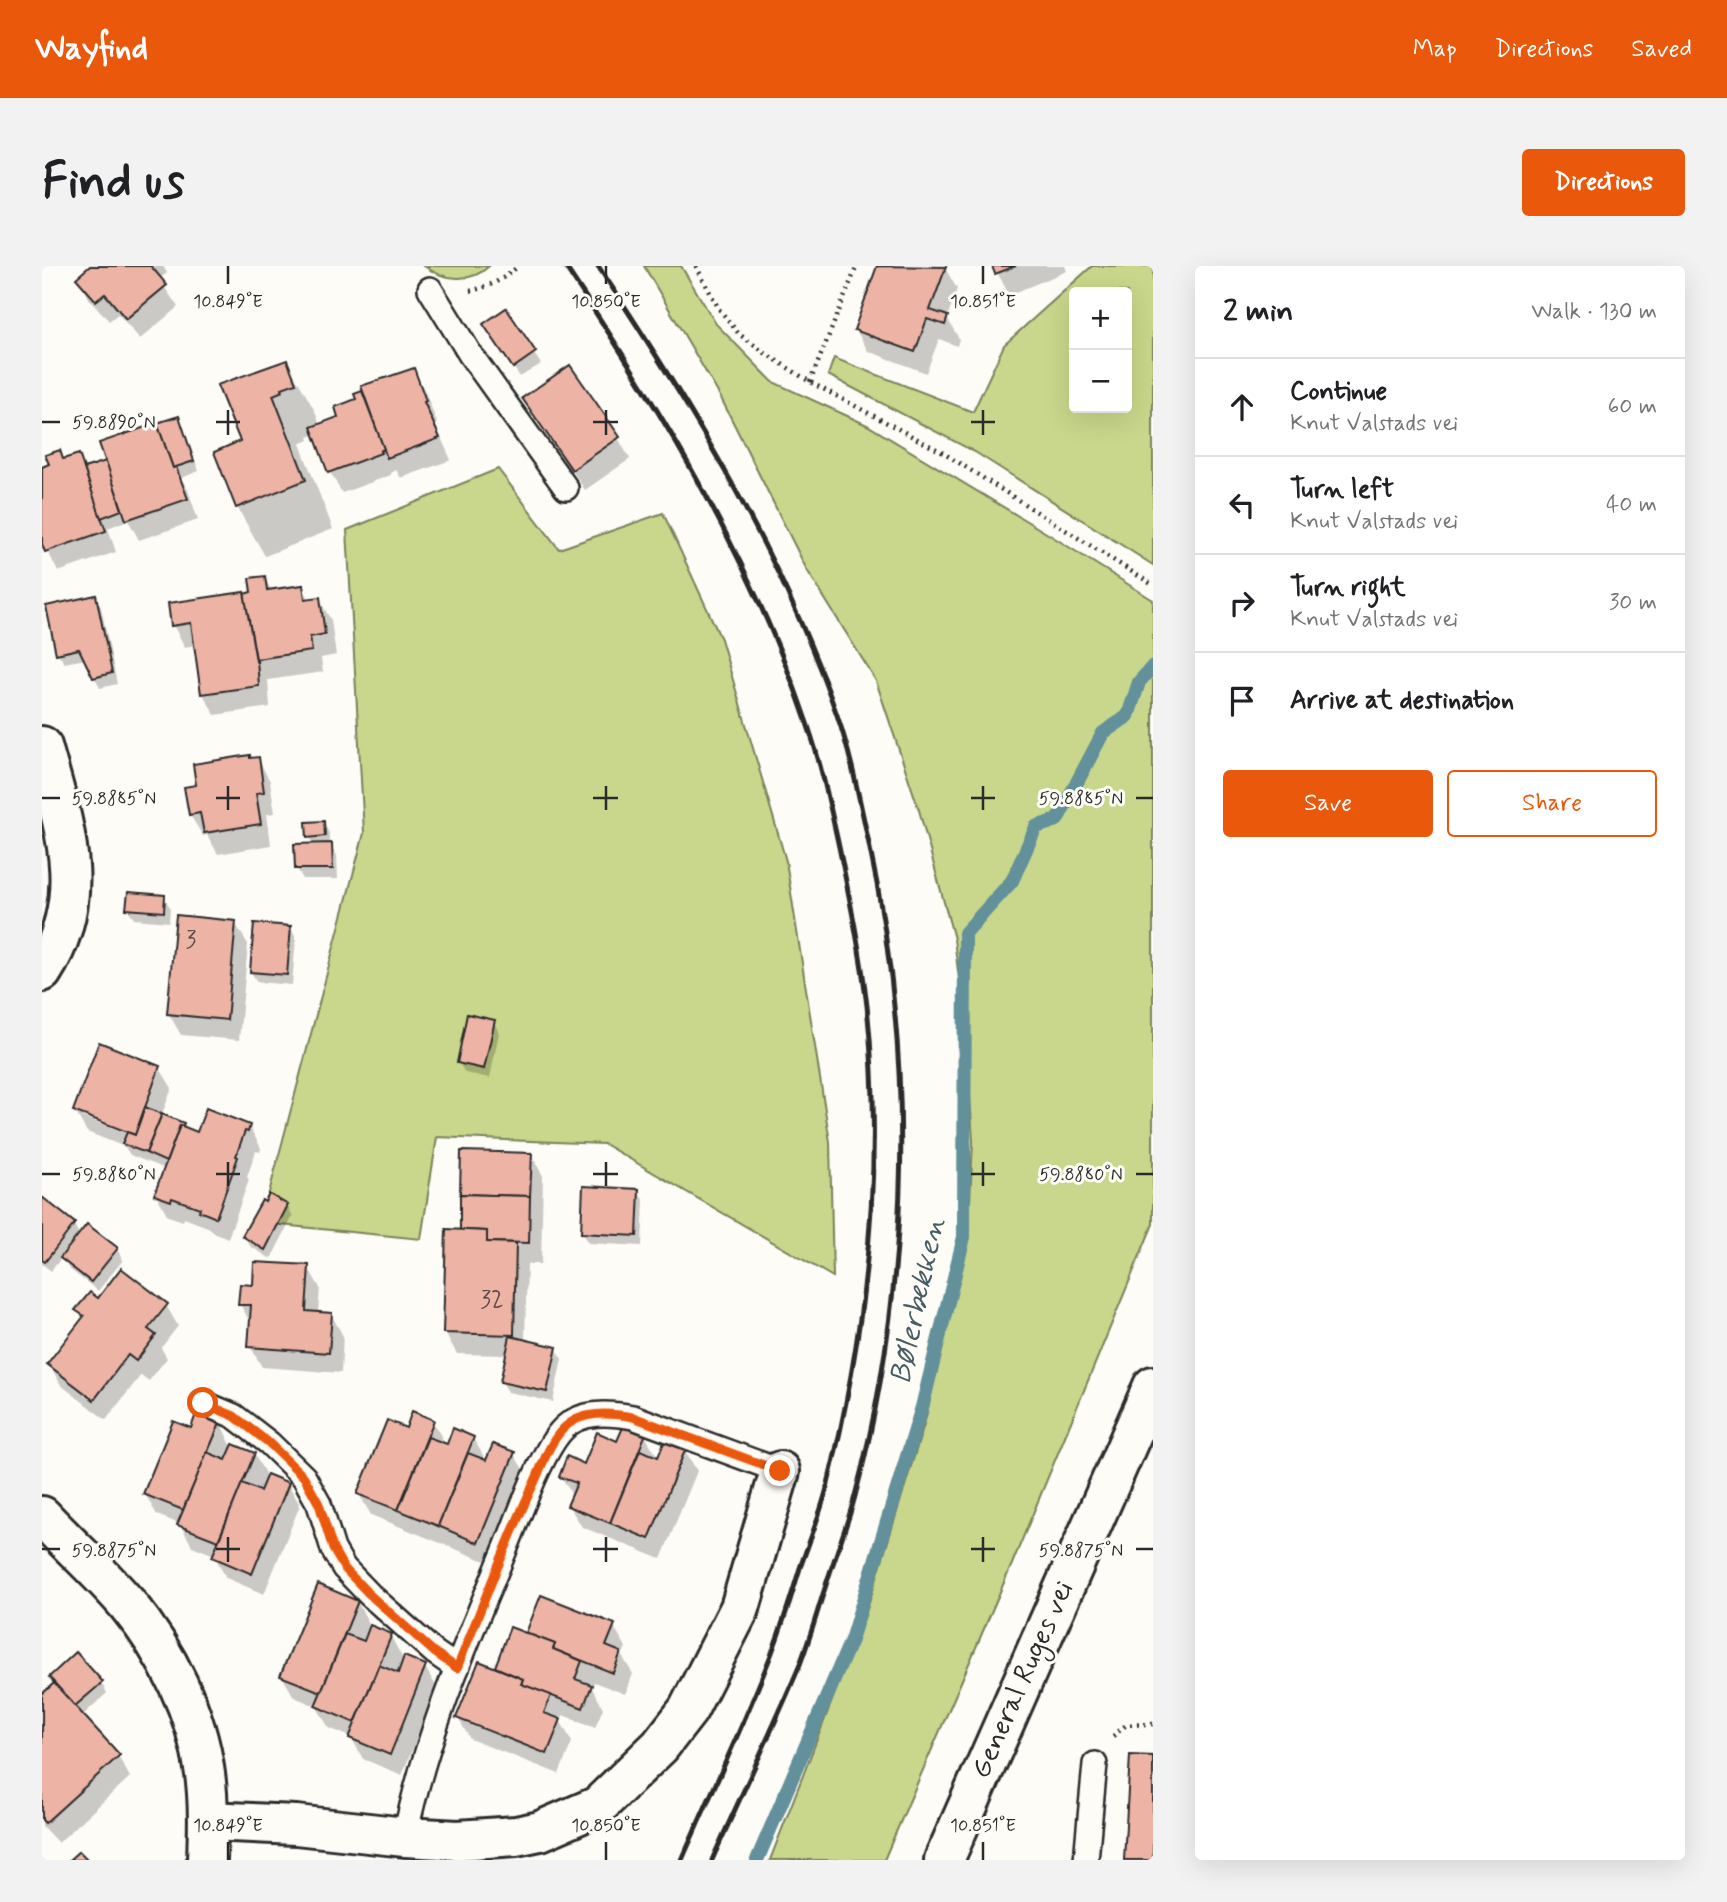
<!DOCTYPE html>
<html lang="en">
<head>
<meta charset="utf-8">
<style>
  :root { --surface:#fff; --page:#f2f2f2; --text:#202124; --muted:#757577; --line:#e0e0e0; --accent:#ea580c }
  body { margin:0; font-family:Mynerve,sans-serif; background:var(--page); color:var(--text) }
  .controls { position:absolute; right:21px; top:21px; display:grid; overflow:hidden; border-radius:7px; box-shadow:0 7px 28px #0002 }
  .controls button { width:63px; height:63px; display:grid; place-items:center; padding:0; border:0; border-bottom:2px solid var(--line); background:var(--surface); color:var(--text); font:35px sans-serif }
  .stop { position:absolute; width:21px; height:21px; margin:-16px; border:5px solid #ea580c; border-radius:50%; background:#fff }
  .stop.end { background:#ea580c; border-color:#fff; box-shadow:0 2px 7px #0008 }
  .list { margin:0; padding:0; list-style:none }
  h2 { display:flex; justify-content:space-between; align-items:center; height:91px; margin:0; padding:0 28px; font-size:30px }
  h2 small { font-size:23px; font-weight:400; color:var(--muted) }
  .list li { display:grid; grid-template-columns:46px 1fr auto; gap:21px; align-items:center; box-sizing:border-box; height:98px; padding:0 28px; border-top:2px solid var(--line) }
  .list b { display:block; font-size:26px; white-space:nowrap }
  .list p { margin:0; font-size:23px; white-space:nowrap; color:var(--muted) }
  .list em { font-size:23px; font-style:normal; color:var(--muted) }
  .actions { display:flex; gap:14px; padding:21px 28px }
  .actions a { flex:1; padding:16px 0; border:2px solid var(--accent); border-radius:7px; text-align:center; font-size:24px; color:var(--accent) }
  .actions .main { background:var(--accent); color:#fff }
  .icon { flex:none; width:38px; height:38px; fill:none; stroke:currentColor; stroke-width:2; stroke-linecap:round; stroke-linejoin:round }
  .map { position:relative; flex:none; width:1111px; height:1594px; overflow:hidden; border-radius:7px }
  header { display:flex; align-items:center; gap:42px; box-sizing:border-box; height:98px; padding:0 35px; background:var(--accent); color:#fff }
  header strong { font-size:33px }
  nav { display:flex; gap:38px; margin-inline-start:auto; font-size:24px }
  .intro { display:flex; align-items:center; justify-content:space-between; box-sizing:border-box; height:168px; padding:0 42px }
  h1 { margin:0; font-size:49px }
  .button { padding:18px 32px; border-radius:7px; background:var(--accent); color:#fff; font-size:24px; font-weight:700 }
  main { display:flex; gap:42px; padding:0 42px }
  aside { flex:1; background:var(--surface); border-radius:7px; box-shadow:0 7px 28px #0002 }
  .map>svg:first-child { display:block }
  .green { fill:#c8d78b; stroke:#7a815b; stroke-width:2; fill-rule:evenodd }
  .shadow { fill:#0003; fill-rule:evenodd }
  .lines { fill:none; stroke-linecap:round; stroke-linejoin:round }
  .stream { stroke:#62909b; stroke-width:14 }
  .building { fill:#edb4a6; stroke:#2b2b2b; stroke-width:2 }
  .lane-casing { stroke:#2b2b2b; stroke-width:28 }
  .street-casing { stroke:#2b2b2b; stroke-width:44 }
  .secondary-casing { stroke:#2b2b2b; stroke-width:44 }
  .path { stroke:#2b2b2b; stroke-width:4.5; stroke-dasharray:2 5; stroke-linecap:butt }
  .lane { stroke:#fdfcf7; stroke-width:23 }
  .street { stroke:#fdfcf7; stroke-width:38 }
  .secondary { stroke:#fdfcf7; stroke-width:38 }
  .rail { stroke:#2b2b2b; stroke-width:5 }
  .route { stroke:#ea580c; stroke-width:9 }
  .ticks { fill:none; stroke:#2b2b2b; stroke-width:2.5 }
  .labels { text-anchor:middle; dominant-baseline:central; stroke-width:6; stroke-linejoin:round; paint-order:stroke }
  .number-label { font-size:24px; fill:#5c4d4a }
  .street-label { font-size:28px; fill:#2b2b2b; stroke:#fdfcf7 }
  .water-label { font-size:30px; font-style:italic; fill:#475d63; stroke:#fdfcf7 }
  .ticks-label { font-size:18px; text-anchor:middle; fill:#2b2b2b; stroke:#fdfcf7; stroke-width:6; stroke-linejoin:round; paint-order:stroke }
</style>
</head>
<body>
<header>
<strong>Wayfind</strong>
<nav><a>Map</a><a>Directions</a><a>Saved</a></nav>
</header>
<div class="intro"><h1>Find us</h1><a class="button">Directions</a></div>
<main>
<div class="map">
<svg width="1111" height="1594" viewBox="0 0 1111 1594">
  <rect width="100%" height="100%" fill="#fdfcf7"/>
  <filter id="ink" filterUnits="userSpaceOnUse"><feTurbulence type="fractalNoise" baseFrequency=".0143" numOctaves="2"/><feDisplacementMap in="SourceGraphic" scale="14" xChannelSelector="R" yChannelSelector="G"/><feConvolveMatrix kernelMatrix="1 2 1 2 8 2 1 2 1" color-interpolation-filters="sRGB"/></filter>
  <g filter="url(#ink)">
    <g class="green">
      <path d="M 382,0 L 447,0 C 429,18 401,14 382,0 Z"/>
      <path d="M 602,0 L 639,0 L 674,58 L 731,116 L 825,159 L 1011,271 L 1111,334 L 1111,958 L 970,1298 L 842,1594 L 728,1594 L 823,1350 L 883,1155 L 926,975 L 931,875 L 924,770 L 912,673 L 877,544 L 834,415 L 765,304 L 679,132 Z"/>
      <path d="M 1050,0 L 1111,0 L 1111,299 L 933,186 L 786,109 L 792,92 L 931,146 L 962,79 ZM 1032,26 L 1085,26 L 1085,142 L 1032,142 Z"/>
      <path d="M 456,203 L 517,283 L 621,247 L 679,373 L 744,595 L 788,876 L 791,1011 L 562,878 L 395,871 L 379,973 L 219,957 L 322,567 L 305,264 Z"/>
    </g>
    <g class="shadow">
      <path d="M 51,0 L 121,0 L 125,7 L 117,13 L 136,41 L 98,73 L 76,48 L 67,55 L 48,34 L 36,12 Z"/>
      <path d="M 837,0 L 896,0 L 903,2 L 915,23 L 905,52 L 917,73 L 915,80 L 897,73 L 884,107 L 826,85 L 814,64 Z"/>
      <path d="M 952,0 L 1023,0 L 1025,5 L 967,29 Z"/>
      <path d="M 463,45 L 499,98 L 478,111 L 449,69 Z"/>
      <path d="M 245,96 L 273,145 L 278,160 L 298,152 L 316,134 L 314,129 L 371,104 L 383,125 L 395,157 L 393,158 L 409,194 L 359,212 L 354,204 L 349,207 L 349,209 L 300,227 L 288,206 L 274,168 L 266,171 L 267,174 L 258,178 L 291,263 L 223,290 L 195,241 L 200,176 Z"/>
      <path d="M 483,133 L 576,172 L 588,193 L 543,224 Z"/>
      <path d="M 136,152 L 142,162 L 157,205 L 139,212 L 146,224 L 156,254 L 97,274 L 86,254 L 66,262 L 74,286 L 16,306 L 0,273 L 0,203 L 9,200 L 17,186 L 22,195 L 36,190 L 44,203 L 66,197 Z"/>
      <path d="M 222,312 L 230,325 L 260,321 L 268,334 L 277,333 L 289,354 L 294,389 L 279,392 L 281,406 L 226,414 L 228,441 L 173,449 L 161,428 L 154,379 L 143,381 L 131,359 L 211,328 Z"/>
      <path d="M 53,331 L 59,341 L 75,418 L 58,422 L 44,393 L 22,397 L 16,387 Z"/>
      <path d="M 216,493 L 228,515 L 233,547 L 225,548 L 229,579 L 176,588 L 165,569 L 161,570 L 148,549 L 144,522 L 156,520 L 209,494 Z"/>
      <path d="M 281,556 L 287,567 L 287,579 L 295,589 L 296,613 L 261,613 L 255,603 L 272,579 L 267,571 Z"/>
      <path d="M 122,631 L 128,641 L 127,656 L 92,653 L 86,643 Z"/>
      <path d="M 193,657 L 206,678 L 197,774 L 139,769 L 127,748 Z"/>
      <path d="M 248,661 L 254,672 L 250,719 L 215,716 L 209,706 Z"/>
      <path d="M 451,755 L 457,766 L 448,812 L 423,807 L 417,797 Z"/>
      <path d="M 117,801 L 130,822 L 120,848 L 141,858 L 144,863 L 156,868 L 207,860 L 219,882 L 218,886 L 214,885 L 205,911 L 207,914 L 186,972 L 171,966 L 168,962 L 142,952 L 141,955 L 126,950 L 114,929 L 123,903 L 88,889 L 83,881 L 45,866 L 33,845 ZM 42,848 L 87,864 L 87,868 L 41,851 Z"/>
      <path d="M 489,888 L 501,910 L 499,998 L 485,998 L 483,1075 L 514,1082 L 520,1093 L 511,1136 L 466,1126 L 460,1116 L 466,1089 L 415,1088 L 403,1067 L 419,966 Z"/>
      <path d="M 596,925 L 602,935 L 600,980 L 546,977 L 541,967 Z"/>
      <path d="M 0,933 L 32,959 L 38,970 L 75,983 L 81,994 L 56,1025 L 26,1002 L 20,991 L 9,1005 L 0,998 Z"/>
      <path d="M 245,940 L 251,950 L 229,993 L 208,980 L 202,970 Z"/>
      <path d="M 266,1001 L 278,1022 L 276,1047 L 289,1048 L 301,1070 L 299,1107 L 220,1101 L 208,1080 L 209,1058 L 198,1038 Z"/>
      <path d="M 56,1034 L 124,1039 L 136,1060 L 119,1082 L 125,1092 L 107,1115 L 99,1109 L 64,1154 L 19,1119 L 7,1098 L 41,1054 L 36,1044 Z"/>
      <path d="M 178,1156 L 189,1179 L 212,1188 L 224,1209 L 246,1218 L 258,1239 L 222,1328 L 184,1312 L 172,1289 L 150,1280 L 138,1258 L 115,1249 L 103,1228 L 150,1165 Z"/>
      <path d="M 391,1156 L 403,1177 L 402,1179 L 431,1172 L 445,1196 L 471,1187 L 484,1208 L 448,1297 L 329,1249 L 317,1228 L 365,1164 Z"/>
      <path d="M 602,1168 L 617,1193 L 642,1183 L 655,1205 L 619,1293 L 540,1261 L 527,1240 L 531,1231 L 519,1210 L 543,1200 L 576,1177 Z"/>
      <path d="M 500,1331 L 571,1359 L 584,1381 L 580,1390 L 591,1408 L 583,1428 L 552,1416 L 550,1422 L 561,1442 L 553,1462 L 521,1449 L 519,1456 L 530,1476 L 517,1508 L 428,1473 L 416,1452 L 454,1404 L 469,1363 L 485,1369 Z"/>
      <path d="M 315,1336 L 327,1357 L 326,1360 L 348,1369 L 360,1391 L 383,1401 L 395,1422 L 360,1509 L 321,1493 L 309,1471 L 287,1462 L 274,1440 L 252,1431 L 240,1410 Z"/>
      <path d="M 9,1412 L 59,1417 L 65,1427 L 40,1450 L 76,1490 L 88,1511 L 16,1577 L 0,1560 L 0,1430 L 13,1419 Z"/>
    </g>
    <g class="lines">
      <path class="stream" d="M 715,1594 L 809,1374 L 880,1141 L 922,971 L 923,667 L 970,615 L 994,561 L 1015,554 L 1061,467 L 1086,450 L 1097,416 L 1111,400"/>
    </g>
    <g class="building">
      <path d="M 48,0 L 109,0 L 125,19 L 84,53 L 63,28 L 54,35 L 34,12 Z"/>
      <path d="M 835,0 L 904,1 L 888,44 L 906,50 L 903,59 L 885,53 L 873,86 L 812,64 Z"/>
      <path d="M 950,0 L 974,0 L 953,8 Z"/>
      <path d="M 464,42 L 494,86 L 471,102 L 441,58 Z"/>
      <path d="M 245,94 L 254,117 L 240,122 L 241,125 L 231,129 L 264,214 L 194,242 L 172,186 L 198,175 L 175,119 Z"/>
      <path d="M 528,99 L 578,171 L 530,204 L 480,132 Z"/>
      <path d="M 372,102 L 384,135 L 382,136 L 398,172 L 345,192 L 319,120 Z"/>
      <path d="M 320,125 L 342,183 L 338,185 L 339,187 L 286,207 L 269,161 L 296,151 L 293,141 L 314,133 L 312,128 Z"/>
      <path d="M 137,150 L 152,195 L 131,202 L 115,157 Z"/>
      <path d="M 115,157 L 131,202 L 134,201 L 146,233 L 84,254 L 57,177 Z"/>
      <path d="M 18,184 L 21,193 L 37,188 L 64,265 L 3,286 L 0,278 L 0,201 L 7,198 L 3,189 Z"/>
      <path d="M 64,195 L 80,244 L 59,252 L 42,202 Z"/>
      <path d="M 223,310 L 225,324 L 261,319 L 263,333 L 278,331 L 283,368 L 268,371 L 270,385 L 214,393 L 202,328 L 209,326 L 207,312 Z"/>
      <path d="M 202,326 L 214,395 L 215,394 L 217,420 L 159,428 L 149,357 L 129,360 L 126,337 Z"/>
      <path d="M 54,329 L 70,407 L 51,412 L 37,383 L 14,388 L 4,340 Z"/>
      <path d="M 208,489 L 208,492 L 217,491 L 222,526 L 214,527 L 219,558 L 162,567 L 158,547 L 147,549 L 142,521 L 154,519 L 151,498 Z"/>
      <path d="M 282,555 L 283,570 L 265,572 L 264,556 Z"/>
      <path d="M 290,577 L 291,603 L 253,603 L 252,578 Z"/>
      <path d="M 86,626 L 123,629 L 122,646 L 84,643 Z"/>
      <path d="M 134,649 L 194,655 L 185,754 L 125,748 Z"/>
      <path d="M 212,657 L 249,660 L 245,709 L 208,706 Z"/>
      <path d="M 425,748 L 453,754 L 442,803 L 415,797 Z"/>
      <path d="M 57,776 L 118,800 L 93,869 L 31,845 Z"/>
      <path d="M 103,841 L 120,848 L 104,887 L 80,878 L 85,866 L 93,869 Z"/>
      <path d="M 164,842 L 208,859 L 206,866 L 203,865 L 194,890 L 196,891 L 174,952 L 157,945 L 158,942 L 130,932 L 129,935 L 112,929 L 138,859 L 155,866 Z"/>
      <path d="M 120,848 L 142,857 L 141,860 L 138,859 L 124,896 L 104,887 Z"/>
      <path d="M 419,885 L 490,887 L 488,930 L 418,928 Z"/>
      <path d="M 541,920 L 597,923 L 595,970 L 539,967 Z"/>
      <path d="M 227,928 L 246,939 L 223,984 L 200,970 L 220,934 L 223,936 Z"/>
      <path d="M 418,928 L 488,930 L 487,977 L 445,976 L 445,965 L 418,964 Z"/>
      <path d="M 0,931 L 33,957 L 3,996 L 0,994 Z"/>
      <path d="M 45,958 L 76,982 L 49,1016 L 18,992 Z"/>
      <path d="M 404,963 L 445,965 L 445,976 L 474,977 L 472,1069 L 401,1067 Z"/>
      <path d="M 212,996 L 267,999 L 264,1045 L 290,1047 L 287,1087 L 206,1081 L 209,1039 L 196,1039 L 198,1018 L 211,1019 Z"/>
      <path d="M 79,1002 L 126,1038 L 106,1063 L 114,1069 L 94,1095 L 86,1089 L 52,1134 L 5,1098 L 42,1050 L 33,1044 L 48,1026 L 56,1032 Z"/>
      <path d="M 468,1070 L 515,1081 L 505,1126 L 458,1116 Z"/>
      <path d="M 155,1145 L 179,1155 L 141,1244 L 101,1228 L 131,1155 L 149,1162 Z"/>
      <path d="M 370,1145 L 392,1154 L 356,1244 L 315,1228 L 345,1154 L 364,1162 Z"/>
      <path d="M 582,1159 L 604,1167 L 568,1257 L 525,1240 L 535,1217 L 517,1211 L 525,1190 L 542,1198 L 555,1166 L 575,1175 Z"/>
      <path d="M 411,1162 L 432,1171 L 396,1260 L 356,1244 L 386,1171 L 405,1178 Z"/>
      <path d="M 623,1174 L 644,1182 L 607,1273 L 568,1257 L 598,1184 L 616,1191 Z"/>
      <path d="M 191,1178 L 213,1187 L 176,1275 L 135,1259 L 165,1186 L 184,1194 Z"/>
      <path d="M 451,1178 L 473,1186 L 436,1277 L 396,1260 L 426,1187 L 444,1194 Z"/>
      <path d="M 225,1208 L 247,1217 L 210,1308 L 170,1291 L 200,1217 L 218,1225 Z"/>
      <path d="M 276,1318 L 316,1335 L 279,1426 L 238,1410 Z"/>
      <path d="M 499,1329 L 573,1358 L 564,1380 L 579,1386 L 571,1407 L 511,1383 L 513,1378 L 484,1367 Z"/>
      <path d="M 328,1359 L 350,1368 L 313,1457 L 273,1440 L 303,1368 L 322,1375 Z"/>
      <path d="M 468,1361 L 513,1378 L 511,1383 L 540,1395 L 533,1413 L 550,1419 L 541,1442 L 479,1418 L 481,1413 L 453,1401 Z"/>
      <path d="M 34,1386 L 61,1416 L 33,1440 L 7,1411 Z"/>
      <path d="M 362,1390 L 384,1399 L 348,1489 L 307,1472 L 337,1399 L 356,1407 Z"/>
      <path d="M 437,1395 L 481,1413 L 479,1418 L 509,1429 L 502,1447 L 519,1453 L 505,1488 L 414,1452 Z"/>
      <path d="M 12,1417 L 78,1489 L 3,1557 L 0,1554 L 0,1428 Z"/>
      <path d="M 1088,1489 L 1111,1490 L 1111,1594 L 1082,1594 Z"/>
      <path d="M 37,1585 L 46,1594 L 27,1594 Z"/>
    </g>
    <g class="lines">
      <defs>
        <g id="lane">
          <path d="M 388,23 L 428,88 L 524,222"/>
          <path d="M 161,1137 L 192,1150 L 227,1177 L 262,1211 L 277,1238 L 291,1283 L 302,1302 L 328,1329 L 392,1386 L 415,1402"/>
          <path d="M 363,1571 C 383,1470 426,1374 465,1279 C 477,1250 500,1184 521,1163 C 539,1144 568,1147 591,1151 L 738,1205"/>
          <path d="M 1044,1594 L 1053,1498"/>
        </g>
        <g id="street">
          <path d="M 0,480 C 22,560 49,630 0,706"/>
          <path d="M 0,1250 C 28,1280 60,1308 86,1339 C 125,1386 155,1447 163,1508 C 167,1536 166,1566 165,1594"/>
          <path d="M 166,1555 L 254,1559 L 363,1571 L 416,1574 L 474,1570 L 498,1565 L 556,1540 L 618,1480 L 646,1444 L 698,1342 L 738,1205"/>
        </g>
        <path id="secondary" d="M 902,1594 L 1111,1120"/>
      </defs>
      <use href="#lane" class="lane-casing"/>
      <use href="#street" class="street-casing"/>
      <use href="#secondary" class="secondary-casing"/>
      <g class="path">
        <path d="M 654,0 L 677,43 L 697,68 L 723,87 L 768,116 L 898,185 L 1111,319"/>
        <path d="M 428,25 C 447,21 462,13 476,0"/>
        <path d="M 768,116 L 815,0"/>
        <path d="M 1071,1470 L 1084,1459 L 1111,1458"/>
      </g>
      <use href="#lane" class="lane"/>
      <use href="#street" class="street"/>
      <use href="#secondary" class="secondary"/>
      <g class="rail">
        <path d="M 523,0 C 619,144 709,292 765,457 C 779,497 788,540 797,581 C 808,634 819,687 825,740 C 842,901 824,1065 785,1222 C 778,1249 767,1276 758,1302 C 748,1335 738,1368 725,1399 C 699,1465 668,1529 640,1594"/>
        <path d="M 556,0 C 650,141 739,288 795,449 C 809,489 817,532 826,573 C 873,789 870,1016 813,1230 C 805,1260 793,1290 784,1319 C 774,1349 766,1380 754,1408 C 727,1471 698,1532 670,1594"/>
      </g>
    </g>
  </g>
  <g class="lines" filter="url(#ink)">
    <path class="route" d="M 161,1137 L 192,1150 L 227,1177 L 262,1211 L 277,1238 L 291,1283 L 302,1302 L 328,1329 L 392,1386 L 415,1402 C 441,1339 464,1276 493,1215 C 501,1198 507,1177 521,1163 C 539,1144 568,1147 591,1151 L 738,1205"/>
  </g>
  <path class="ticks" d="M 186,0 L 186,18M 564,0 L 564,18M 941,0 L 941,18M 186,144 L 186,169M 564,144 L 564,169M 941,144 L 941,169M 0,156 L 18,156M 174,156 L 198,156M 551,156 L 576,156M 929,156 L 953,156M 186,520 L 186,544M 564,520 L 564,544M 941,520 L 941,544M 0,532 L 18,532M 174,532 L 198,532M 551,532 L 576,532M 929,532 L 953,532M 1094,532 L 1111,532M 186,896 L 186,920M 564,896 L 564,920M 941,896 L 941,920M 0,908 L 18,908M 174,908 L 198,908M 551,908 L 576,908M 929,908 L 953,908M 1094,908 L 1111,908M 186,1271 L 186,1296M 564,1271 L 564,1296M 941,1271 L 941,1296M 0,1283 L 18,1283M 174,1283 L 198,1283M 551,1283 L 576,1283M 929,1283 L 953,1283M 1094,1283 L 1111,1283M 186,1576 L 186,1594M 564,1576 L 564,1594M 941,1576 L 941,1594"/>
  <g class="labels">
    <g class="number-label">
      <text x="149" y="674">3</text>
      <text x="450" y="1034">32</text>
    </g>
    <g class="street-label">
      <text transform="translate(981 1414) rotate(-66)">General Ruges vei</text>
    </g>
    <g class="water-label">
      <text transform="translate(876 1035) rotate(-78)">Bølerbekken</text>
    </g>
  </g>
  <g class="ticks-label">
    <text x="186" y="41">10.849°E</text>
    <text x="564" y="41">10.850°E</text>
    <text x="941" y="41">10.851°E</text>
    <text x="72" y="162">59.8890°N</text>
    <text x="72" y="538">59.8885°N</text>
    <text x="1039" y="538">59.8885°N</text>
    <text x="72" y="914">59.8880°N</text>
    <text x="1039" y="914">59.8880°N</text>
    <text x="72" y="1290">59.8875°N</text>
    <text x="1039" y="1290">59.8875°N</text>
    <text x="186" y="1565">10.849°E</text>
    <text x="564" y="1565">10.850°E</text>
    <text x="941" y="1565">10.851°E</text>
  </g>
</svg>
<div class="controls">
<button>+</button>
<button>−</button>
</div>
<div class="stop" style="left:161px;top:1137px"></div>
<div class="stop end" style="left:738px;top:1205px"></div>
</div>
<aside>
<h2>2 min<small>Walk · 130 m</small></h2>
<ul class="list">
<li><svg class="icon" aria-label="ahead" viewBox="0 0 24 24"><path d="M12 20V5M6 11l6-6 6 6"/></svg><div><b>Continue</b><p>Knut Valstads vei</p></div><em>60 m</em></li>
<li><svg class="icon" aria-label="left" viewBox="0 0 24 24"><path d="M17 20v-9H6M10 6l-5 5 5 5"/></svg><div><b>Turn left</b><p>Knut Valstads vei</p></div><em>40 m</em></li>
<li><svg class="icon" aria-label="right" viewBox="0 0 24 24"><path d="M7 20v-9h11M14 6l5 5-5 5"/></svg><div><b>Turn right</b><p>Knut Valstads vei</p></div><em>30 m</em></li>
<li><svg class="icon" aria-label="arrive" viewBox="0 0 24 24"><path d="M6 21V4h12l-3 4 3 4H6"/></svg><div><b>Arrive at destination</b></div></li>
</ul>
<div class="actions"><a class="main">Save</a><a>Share</a></div>
</aside>
</main>
</body>
</html>
